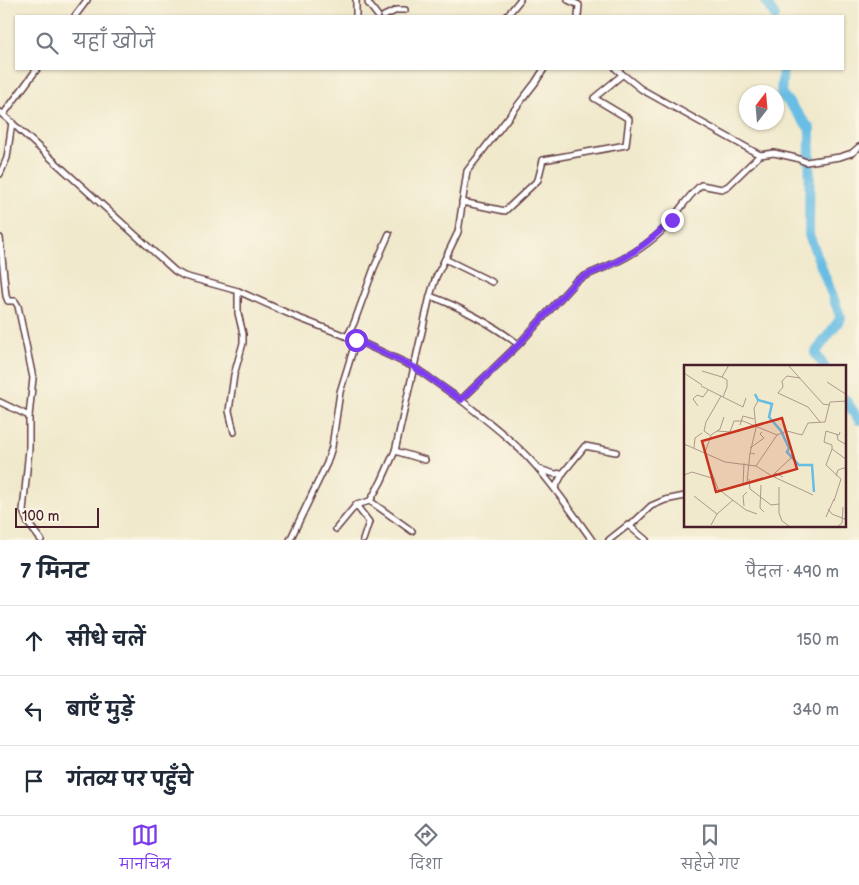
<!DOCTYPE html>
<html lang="hi">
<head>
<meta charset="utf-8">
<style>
  :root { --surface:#fff; --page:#f2f2f3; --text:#1f2937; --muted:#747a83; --line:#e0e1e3; --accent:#7c3aed }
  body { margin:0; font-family:"Balsamiq Sans","Playpen Sans Deva",sans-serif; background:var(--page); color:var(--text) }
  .compass { position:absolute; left:739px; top:85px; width:45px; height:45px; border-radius:50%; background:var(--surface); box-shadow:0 1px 4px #0004; rotate:16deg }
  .scale { position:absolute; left:15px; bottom:12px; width:84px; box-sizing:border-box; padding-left:5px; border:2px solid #4a1f2b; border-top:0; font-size:14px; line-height:18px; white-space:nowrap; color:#4a1f2b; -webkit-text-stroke:4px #fcf5e5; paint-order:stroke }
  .stop { position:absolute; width:15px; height:15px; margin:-11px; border:4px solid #7c3aed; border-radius:50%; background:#fff }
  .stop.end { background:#7c3aed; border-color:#fff; box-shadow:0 1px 5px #0008 }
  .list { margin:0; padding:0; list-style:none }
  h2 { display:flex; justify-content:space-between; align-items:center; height:65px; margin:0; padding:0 20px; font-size:21px }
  h2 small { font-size:16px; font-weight:400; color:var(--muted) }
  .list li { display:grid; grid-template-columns:32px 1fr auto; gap:15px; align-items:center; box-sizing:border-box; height:70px; padding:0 20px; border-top:1px solid var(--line) }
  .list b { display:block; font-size:19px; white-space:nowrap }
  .list em { font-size:16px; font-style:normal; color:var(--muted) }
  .icon { flex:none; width:28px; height:28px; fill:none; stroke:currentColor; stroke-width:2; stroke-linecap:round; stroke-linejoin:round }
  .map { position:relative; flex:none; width:859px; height:540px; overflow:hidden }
  .search { position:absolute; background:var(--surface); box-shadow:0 1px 4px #0004; left:15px; right:15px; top:15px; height:55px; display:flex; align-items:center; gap:12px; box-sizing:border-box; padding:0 18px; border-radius:0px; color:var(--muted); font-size:19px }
  .sheet { height:275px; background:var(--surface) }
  nav { display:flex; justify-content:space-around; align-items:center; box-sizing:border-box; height:70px; border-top:1px solid var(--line); background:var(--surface); font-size:14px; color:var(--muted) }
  nav a { display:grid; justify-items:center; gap:2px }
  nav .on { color:var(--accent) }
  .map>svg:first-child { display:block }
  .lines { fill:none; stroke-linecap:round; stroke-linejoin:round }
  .river { stroke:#67bde4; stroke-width:10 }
  .minor-casing { stroke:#633d43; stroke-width:8 }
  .minor { stroke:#fff; stroke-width:5 }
  .route { stroke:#7c3aed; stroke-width:6 }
  .inset-river { fill:none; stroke:#67bde4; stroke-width:2.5 }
  .inset-road { fill:none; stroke:#ae988c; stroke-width:1 }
  .view { fill:#c8321e; fill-opacity:0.15; stroke:#c8321e; stroke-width:2.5 }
  .inset-edge { fill:none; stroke:#4a1f2b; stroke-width:2.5 }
</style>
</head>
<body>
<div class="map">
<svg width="859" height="540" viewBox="0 0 859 540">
  <rect width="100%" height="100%" fill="#fcf5e5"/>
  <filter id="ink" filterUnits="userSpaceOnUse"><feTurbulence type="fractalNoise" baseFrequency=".02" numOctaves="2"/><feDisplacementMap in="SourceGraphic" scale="10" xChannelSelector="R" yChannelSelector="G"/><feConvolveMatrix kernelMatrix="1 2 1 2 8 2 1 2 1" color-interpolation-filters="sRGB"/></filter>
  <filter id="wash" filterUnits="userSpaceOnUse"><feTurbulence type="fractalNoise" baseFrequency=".0096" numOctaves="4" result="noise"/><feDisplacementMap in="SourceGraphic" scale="20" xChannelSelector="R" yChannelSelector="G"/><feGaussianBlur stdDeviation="1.12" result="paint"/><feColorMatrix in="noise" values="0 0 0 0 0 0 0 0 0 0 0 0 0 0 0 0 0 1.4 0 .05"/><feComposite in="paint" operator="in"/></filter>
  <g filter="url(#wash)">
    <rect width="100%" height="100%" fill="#f0e9cc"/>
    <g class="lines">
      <g class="river">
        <path d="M 764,0 L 775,16"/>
        <path d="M 783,69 L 781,93 L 810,129 L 809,235 L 841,318 L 815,353 L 824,366"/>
        <path d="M 845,399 L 859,420"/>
      </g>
    </g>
  </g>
  <g filter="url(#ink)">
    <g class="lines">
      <defs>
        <g id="minor">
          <path d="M 356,0 L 356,16"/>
          <path d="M 369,0 L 368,3 L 378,16"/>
          <path d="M 568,0 L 579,5 L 578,16"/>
          <path d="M 75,16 L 87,0"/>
          <path d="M 384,16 L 397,10 L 405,10"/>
          <path d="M 507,16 L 520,0"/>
          <path d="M 616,69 L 641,89 L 760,155"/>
          <path d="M 0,112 L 175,271 L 184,276 L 238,291 L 296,317 L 356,340 L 414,367 L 461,400 L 520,343 L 576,281 C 587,274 597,271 608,266 C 624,259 641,249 655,237 C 673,223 683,200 701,185 L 722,189 L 728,186 L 760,155 L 774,153 L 796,158 L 806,162 L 840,157 L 852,153 L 859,147"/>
          <path d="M 3,115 L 37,69"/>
          <path d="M 0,174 L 7,158 L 12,122"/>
          <path d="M 462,202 L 505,211 L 538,180 L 543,160 L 626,145 L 629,119 L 594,98 L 622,75"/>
          <path d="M 0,238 L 6,296 L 8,301 L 15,301 L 18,306 L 33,378 L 29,416 L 29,449 L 23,511 L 28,523 L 41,540"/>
          <path d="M 445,259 L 458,232 L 467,171 L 535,83 L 544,69"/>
          <path d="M 430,296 C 459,306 493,325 518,344"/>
          <path d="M 347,337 L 354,323 L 374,268 L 389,234"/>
          <path d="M 461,400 C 487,421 514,441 536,466 C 557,490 574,515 592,540"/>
          <path d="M 0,402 L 29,416"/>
          <path d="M 234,432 L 229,411 L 234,375 L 243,343 L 243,334 L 238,313 L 238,291"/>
          <path d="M 395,451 L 425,460"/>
          <path d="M 539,469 L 555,474 L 563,473 L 555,488"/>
          <path d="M 563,473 L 585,446 L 616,452"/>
          <path d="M 370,501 L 412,531"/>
          <path d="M 356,505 L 369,522 L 363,540"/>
          <path d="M 630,526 L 651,506 L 665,500 L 685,496"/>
          <path d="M 336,529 L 356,505 L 370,501 L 381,482 L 395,451 L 430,296 L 436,277 L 445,259 L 492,282"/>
          <path d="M 290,540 L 327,463 L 332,447 L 340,392 L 356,340"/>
          <path d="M 609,540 L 628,525 L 646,540"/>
        </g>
      </defs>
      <use href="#minor" class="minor-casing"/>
      <use href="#minor" class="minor"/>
    </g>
  </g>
  <g class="lines" filter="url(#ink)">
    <path class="route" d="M 356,340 L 414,367 L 461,400 L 520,343 L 576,281 C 587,274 597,271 608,266 C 633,255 653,239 672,220"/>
  </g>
  <g transform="translate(684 365)">
    <rect width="162" height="162" fill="#f0e9cc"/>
    <path class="inset-river" d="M 71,29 L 74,35 L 88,39 L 85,52 L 97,66 L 105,83 L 103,87 L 115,100 L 128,100 L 130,127"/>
    <path class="inset-road" d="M 104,0 L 139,39 L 145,40M 18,6 L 38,12M 0,8 L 18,20M 98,16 L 99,22 L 94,28 L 124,42 L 136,57M 98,16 L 103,11 L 116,13M 143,17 L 163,30M 17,21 L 59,42 L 62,33M 39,32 L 43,22 L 43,15 L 38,12 L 45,0M 14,41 L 9,34 L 13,30 L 19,32 L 24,25M 56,60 L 59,51 L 70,54M 33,66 L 46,67 L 50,56 L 59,56 L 93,70M 156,67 L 155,70 L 142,66 L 140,77 L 148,80 L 148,84 L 163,95M 153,69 L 154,75 L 163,80M 27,70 L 36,64 L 40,52M 0,79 L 41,97 L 72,101 L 93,70 L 103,66 L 118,70 L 124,58 L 141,57 L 146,37 L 163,36M 10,83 L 11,73 L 18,68M 66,83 L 80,73 L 76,69 L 78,67M 148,84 L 142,100 L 157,114 L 150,136M 21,87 L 27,71 L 20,66 L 22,57 L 37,31M 66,88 L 72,63 L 70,43 L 74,36M 24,98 L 34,124 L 62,145 L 73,149M 72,101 L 88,111 L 91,108 L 99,112M 91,108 L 108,92M 0,110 L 8,107 L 31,114M 88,111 L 129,130M 152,111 L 154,105 L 163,102M 65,114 L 66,124 L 87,140 L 95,139M 63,117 L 66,88 L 71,89M 59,120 L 60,98M 77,120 L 76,143 L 80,147M 95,122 L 95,148 L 98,156 L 105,161M 10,131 L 33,149M 60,141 L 59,131 L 63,127M 144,144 L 148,149 L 163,155M 142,152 L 150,134M 27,160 L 33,149 L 49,135M 153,162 L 158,158 L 159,142"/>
    <path class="view" d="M 98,53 L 113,104 L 32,127 L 18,76 Z"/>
    <rect width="162" height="162" class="inset-edge"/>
  </g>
</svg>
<svg class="compass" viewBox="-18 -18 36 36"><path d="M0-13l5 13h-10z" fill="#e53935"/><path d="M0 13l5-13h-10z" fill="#747a83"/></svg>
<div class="scale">100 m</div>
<div class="stop" style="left:356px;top:340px"></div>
<div class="stop end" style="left:672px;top:220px"></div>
<div class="search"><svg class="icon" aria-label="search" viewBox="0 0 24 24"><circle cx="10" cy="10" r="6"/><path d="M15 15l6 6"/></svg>यहाँ खोजें</div>
</div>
<section class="sheet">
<h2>7 मिनट<small>पैदल · 490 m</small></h2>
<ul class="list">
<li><svg class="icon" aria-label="ahead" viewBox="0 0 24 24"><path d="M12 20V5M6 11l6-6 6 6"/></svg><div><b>सीधे चलें</b></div><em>150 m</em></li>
<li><svg class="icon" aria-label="left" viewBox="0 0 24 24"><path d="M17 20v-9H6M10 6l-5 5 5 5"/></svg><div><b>बाएँ मुड़ें</b></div><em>340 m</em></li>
<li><svg class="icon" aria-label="arrive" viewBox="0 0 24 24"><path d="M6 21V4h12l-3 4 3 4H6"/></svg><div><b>गंतव्य पर पहुँचे</b></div></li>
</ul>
</section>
<nav>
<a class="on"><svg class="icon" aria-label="map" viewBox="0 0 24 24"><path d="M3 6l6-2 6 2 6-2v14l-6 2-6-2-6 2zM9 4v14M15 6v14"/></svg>मानचित्र</a>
<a><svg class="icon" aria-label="directions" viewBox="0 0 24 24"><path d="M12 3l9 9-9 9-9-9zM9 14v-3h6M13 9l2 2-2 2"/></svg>दिशा</a>
<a><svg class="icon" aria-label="saved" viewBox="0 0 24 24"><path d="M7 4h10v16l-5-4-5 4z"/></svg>सहेजे गए</a>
</nav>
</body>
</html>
